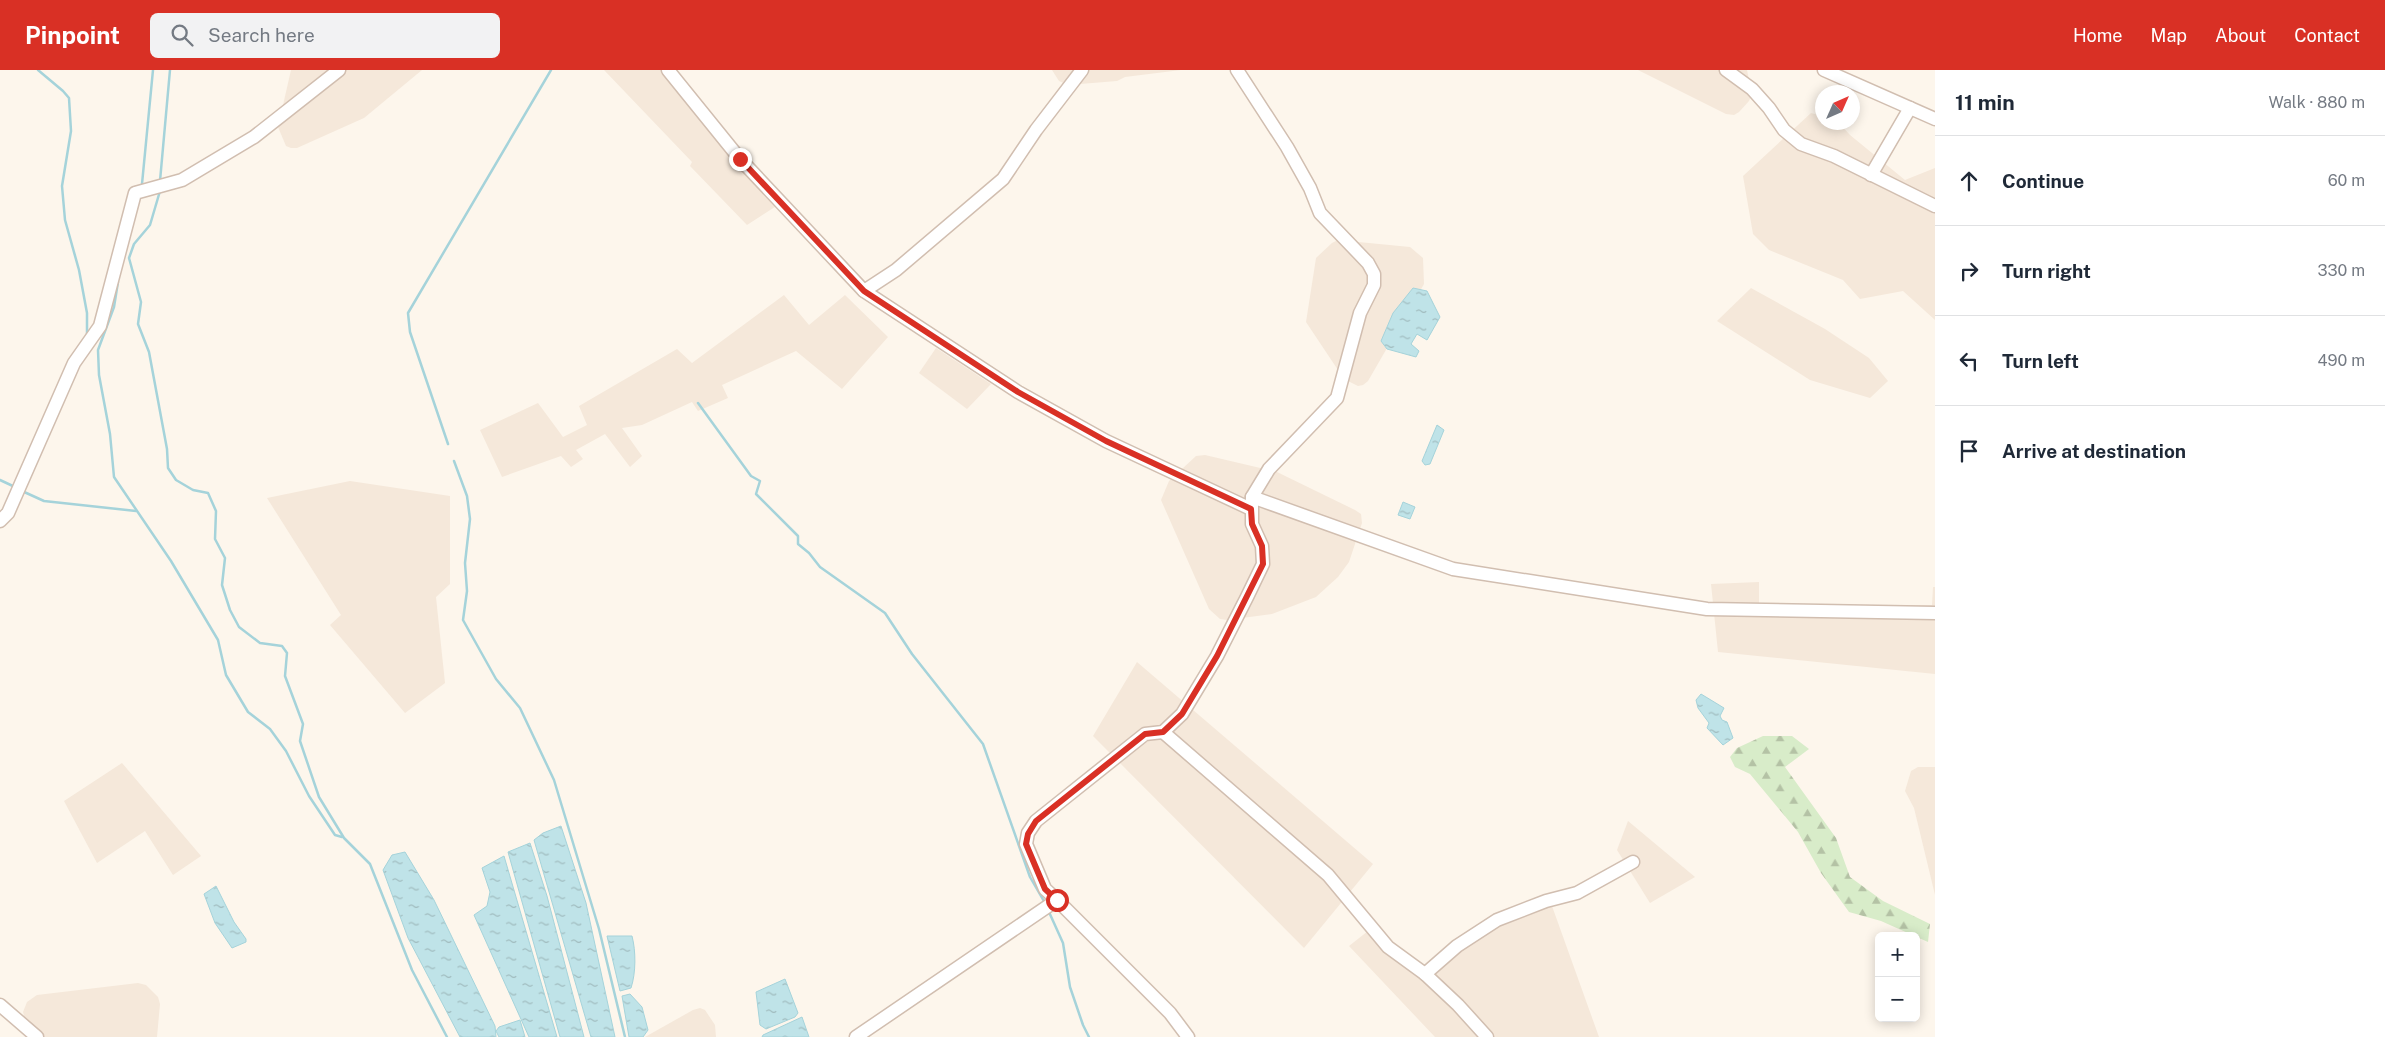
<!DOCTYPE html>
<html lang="en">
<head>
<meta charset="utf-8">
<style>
  :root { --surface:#fff; --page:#f2f2f3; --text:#1f2937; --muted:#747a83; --line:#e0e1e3; --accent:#d93025 }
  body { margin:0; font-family:"Public Sans",sans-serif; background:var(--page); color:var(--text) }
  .controls { position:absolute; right:15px; bottom:15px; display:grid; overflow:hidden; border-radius:8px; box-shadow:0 2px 12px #0003 }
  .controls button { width:45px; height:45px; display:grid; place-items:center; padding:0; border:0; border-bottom:1px solid var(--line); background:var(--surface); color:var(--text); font:25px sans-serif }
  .compass { position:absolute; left:1815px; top:15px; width:45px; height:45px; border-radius:50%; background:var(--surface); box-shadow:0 2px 12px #0003; rotate:45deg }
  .stop { position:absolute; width:15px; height:15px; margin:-11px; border:4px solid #d93025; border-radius:50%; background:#fff }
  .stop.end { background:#d93025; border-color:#fff; box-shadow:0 1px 5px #0008 }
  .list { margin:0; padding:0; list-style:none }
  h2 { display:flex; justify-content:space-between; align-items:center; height:65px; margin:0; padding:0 20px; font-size:21px }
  h2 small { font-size:16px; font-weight:400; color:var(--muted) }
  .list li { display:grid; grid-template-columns:32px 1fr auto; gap:15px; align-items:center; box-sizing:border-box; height:90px; padding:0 20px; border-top:1px solid var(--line) }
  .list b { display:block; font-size:19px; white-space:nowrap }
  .list em { font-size:16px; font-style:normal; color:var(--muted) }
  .icon { flex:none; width:28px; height:28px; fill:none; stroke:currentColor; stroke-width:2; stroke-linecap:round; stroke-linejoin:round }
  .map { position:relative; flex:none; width:1935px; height:967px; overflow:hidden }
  header { display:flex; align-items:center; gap:30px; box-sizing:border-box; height:70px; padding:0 25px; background:var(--accent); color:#fff }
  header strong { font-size:24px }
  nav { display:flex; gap:28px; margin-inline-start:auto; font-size:18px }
  .search { width:350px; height:45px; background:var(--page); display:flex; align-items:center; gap:12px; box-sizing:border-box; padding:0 18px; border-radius:8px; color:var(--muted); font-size:19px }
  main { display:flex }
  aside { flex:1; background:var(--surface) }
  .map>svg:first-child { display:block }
  .residential { fill:#f5e8da }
  .forest { fill:url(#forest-firs) }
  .water { fill:url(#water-ripples); stroke:#a5d3da }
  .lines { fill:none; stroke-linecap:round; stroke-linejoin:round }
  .stream { stroke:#a5d3da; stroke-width:2.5 }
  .minor-casing { stroke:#d1beb0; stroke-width:15 }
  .minor { stroke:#fff; stroke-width:12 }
  .route { stroke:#d93025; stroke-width:6 }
</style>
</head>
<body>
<header>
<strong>Pinpoint</strong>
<div class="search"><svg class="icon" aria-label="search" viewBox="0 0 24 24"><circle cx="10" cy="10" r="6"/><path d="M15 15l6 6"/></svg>Search here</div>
<nav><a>Home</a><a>Map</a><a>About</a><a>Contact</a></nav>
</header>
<main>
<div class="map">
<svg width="1935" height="967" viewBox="0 0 1935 967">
  <defs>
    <pattern id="forest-firs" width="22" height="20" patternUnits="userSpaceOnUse" patternTransform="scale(1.25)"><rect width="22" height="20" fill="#d8ecc9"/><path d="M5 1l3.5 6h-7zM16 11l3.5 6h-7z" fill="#b4c2a5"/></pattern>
    <pattern id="water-ripples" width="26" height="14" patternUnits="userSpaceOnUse" patternTransform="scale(1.25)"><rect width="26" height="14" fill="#bfe3e8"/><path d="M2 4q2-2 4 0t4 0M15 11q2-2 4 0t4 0" fill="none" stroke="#a0bbbe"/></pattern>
  </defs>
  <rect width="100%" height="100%" fill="#fdf6ec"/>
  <g class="residential">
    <path d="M 291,0 L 422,0 L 364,48 L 297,78 L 291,78 L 286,76 L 278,57 Z"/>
    <path d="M 604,0 L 664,0 L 778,135 L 747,155 L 690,96 L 692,92 Z"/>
    <path d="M 1052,0 L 1181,0 L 1125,7 L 1117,11 L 1068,15 L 1059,11 Z"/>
    <path d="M 1638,0 L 1747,0 L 1752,24 L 1749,31 L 1739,42 L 1734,45 L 1726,44 Z"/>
    <path d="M 1811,43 L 1822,46 L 1822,52 L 1839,53 L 1850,65 L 1905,110 L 1935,98 L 1935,250 L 1903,221 L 1860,229 L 1843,210 L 1769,180 L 1753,164 L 1743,106 Z"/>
    <path d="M 1338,170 L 1410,177 L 1423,188 L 1424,214 L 1368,311 L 1363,315 L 1358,316 L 1344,309 L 1306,252 L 1316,188 L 1332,173 Z"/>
    <path d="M 1751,218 L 1825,259 L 1869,288 L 1888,311 L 1870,328 L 1810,310 L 1717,251 Z"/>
    <path d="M 784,225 L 809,255 L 845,225 L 888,267 L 842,319 L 796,281 L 722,315 L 728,328 L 698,341 L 692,332 L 642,355 L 622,358 L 642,386 L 630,397 L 605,364 L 576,380 L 583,389 L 571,397 L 561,386 L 502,407 L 480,360 L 538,333 L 563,367 L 587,355 L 579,336 L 677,279 L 692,293 Z"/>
    <path d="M 936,278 L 991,314 L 967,339 L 919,303 Z"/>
    <path d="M 1205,385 L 1277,402 L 1355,440 L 1361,444 L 1362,453 L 1349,492 L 1338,507 L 1316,527 L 1272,544 L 1227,550 L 1220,549 L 1209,539 L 1161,430 L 1169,411 L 1196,386 Z"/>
    <path d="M 350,411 L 450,426 L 450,514 L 436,527 L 445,613 L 405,643 L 330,555 L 341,545 L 267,428 Z"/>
    <path d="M 1759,512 L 1759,535 L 1932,535 L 1933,517 L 1935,517 L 1935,604 L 1718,582 L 1711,514 Z"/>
    <path d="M 1137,592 L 1373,794 L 1304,878 L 1093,666 Z"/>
    <path d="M 122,693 L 201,786 L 173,805 L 145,761 L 97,793 L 64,731 Z"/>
    <path d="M 1918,697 L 1935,697 L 1935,825 L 1914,738 L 1905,721 L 1911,701 Z"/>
    <path d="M 1628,751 L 1695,807 L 1650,833 L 1617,780 Z"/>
    <path d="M 1552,836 L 1599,967 L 1435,967 L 1349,876 L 1368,861 L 1430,903 L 1463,875 L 1504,851 Z"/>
    <path d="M 138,913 L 146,915 L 158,927 L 160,934 L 157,967 L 40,967 L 25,949 L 23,942 L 27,932 L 37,925 Z"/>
    <path d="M 700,938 L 705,940 L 715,955 L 716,967 L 645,967 L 693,940 Z"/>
  </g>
  <path class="forest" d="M 1763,666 L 1792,666 L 1809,679 L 1785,697 L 1836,768 L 1850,807 L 1883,831 L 1930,854 L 1928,872 L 1881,851 L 1849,842 L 1821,803 L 1798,762 L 1750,704 L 1735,697 L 1730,687 L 1737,678 Z"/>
  <g class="water">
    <path d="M 1413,218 L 1427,221 L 1440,247 L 1427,270 L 1417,264 L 1411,274 L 1419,281 L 1416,287 L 1387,279 L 1381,271 L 1393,243 Z"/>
    <path d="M 1437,355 L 1444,360 L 1430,394 L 1425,395 L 1422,391 Z"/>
    <path d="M 1403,432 L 1415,437 L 1410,449 L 1398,445 Z"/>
    <path d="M 1701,624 L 1724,638 L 1720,646 L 1722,650 L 1727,652 L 1733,668 L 1723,675 L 1707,658 L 1709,653 L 1698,638 L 1696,630 Z"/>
    <path d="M 561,756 L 586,833 L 615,967 L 591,967 L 534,770 L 543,763 Z"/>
    <path d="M 530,773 L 547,826 L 584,967 L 560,967 L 508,782 Z"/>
    <path d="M 405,782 L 434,830 L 495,956 L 496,967 L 460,967 L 408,868 L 383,800 L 392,785 Z"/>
    <path d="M 504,786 L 557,967 L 529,967 L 474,845 L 487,836 L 490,822 L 482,798 Z"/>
    <path d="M 216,816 L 234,852 L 246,869 L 246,872 L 232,878 L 215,853 L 204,824 Z"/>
    <path d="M 607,866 L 632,866 C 636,881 636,903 631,918 L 620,921 Z"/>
    <path d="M 785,909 L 798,943 L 795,947 L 766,959 L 760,955 L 756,922 Z"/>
    <path d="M 630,924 L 642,937 L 648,960 L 643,967 L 629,967 L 622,926 Z"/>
    <path d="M 802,947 L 809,967 L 762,967 L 763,965 Z"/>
    <path d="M 520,950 L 525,967 L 499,967 L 496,961 L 499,957 Z"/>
  </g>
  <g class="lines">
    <g class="stream">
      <path d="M 38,0 L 63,21 L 69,28 L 71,61 L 62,116 L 65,150 L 79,200 L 87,243 L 87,265"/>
      <path d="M 160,111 L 170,0"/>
      <path d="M 142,114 L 153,0"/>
      <path d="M 160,121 L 150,155 L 134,174 L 129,188 L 141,232 L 138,254 L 149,282 L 167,379 L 168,398 L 176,410 L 193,420 L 208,423 L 216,441 L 215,469 L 225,488 L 222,515 L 230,540 L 239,557 L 260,573 L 282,576 L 287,583 L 285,606 L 303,654 L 300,671 L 319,727 L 344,768 L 370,794 L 412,900 L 447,967"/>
      <path d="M 118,212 L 114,237 L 98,280 L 99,305 L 110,364 L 114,407 L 171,491 L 218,570 L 226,605 L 248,642 L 270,659 L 286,681 L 309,726 L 335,765 L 342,767"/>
      <path d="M 698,333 L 751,406 L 760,411 L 756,424 L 798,466 L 798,474 L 809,483 L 820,497 L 885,543 L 912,584 L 983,674 L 1030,807 L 1045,833"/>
      <path d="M 448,374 L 410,262 L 408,243 L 551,0"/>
      <path d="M 454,391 L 467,426 L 470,449 L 465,493 L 467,521 L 463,550 L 496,609 L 520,638 L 554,710 L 599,859 L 625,967"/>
      <path d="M 0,410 L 15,417"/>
      <path d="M 22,421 L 44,431 L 136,441"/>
      <path d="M 1049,842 L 1063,873 L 1070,917 L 1083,955 L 1089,967"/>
    </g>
    <defs>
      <g id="minor">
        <path d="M 668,0 L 740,89 L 864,221 L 1018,322 L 1106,371 L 1251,439"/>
        <path d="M 1726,0 L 1752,19 L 1769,38 L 1784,60 L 1801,74 L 1834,86 L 1935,136"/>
        <path d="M 1824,0 L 1935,49"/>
        <path d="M 1871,105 L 1910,38"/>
        <path d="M 864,221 L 896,200 L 1003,109 L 1036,60 L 1082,0"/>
        <path d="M 1252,427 L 1453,499 L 1707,539 L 1935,543"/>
        <path d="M 0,451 L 8,443 L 74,293 L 100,256 L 135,123 L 182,110 L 254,67 L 339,0"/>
        <path d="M 1163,662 L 1328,805 L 1388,877 L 1425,904 L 1458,935 L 1487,967"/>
        <path d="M 1057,830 L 1170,943 L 1188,967"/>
        <path d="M 1425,904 L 1457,876 L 1497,850 L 1546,831 L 1577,823 L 1633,792"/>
        <path d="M 0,935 L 37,967"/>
        <path d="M 856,967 L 1057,830 L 1045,819 L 1026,774 L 1028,763 L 1036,751 L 1145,664 L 1163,662 L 1182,644 L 1217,586 L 1247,527 L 1263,494 L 1262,476 L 1252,454 L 1252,427 L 1269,399 L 1337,328 L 1360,243 L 1374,215 L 1374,204 L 1368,193 L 1320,143 L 1310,118 L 1287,77 L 1237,0"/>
      </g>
    </defs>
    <use href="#minor" class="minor-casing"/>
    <use href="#minor" class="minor"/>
  </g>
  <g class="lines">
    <path class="route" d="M 740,89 L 864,221 L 1018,322 L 1106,371 L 1251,439 L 1252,454 L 1262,476 L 1263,494 L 1217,586 L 1182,644 L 1163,662 L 1145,664 L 1036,751 L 1028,764 L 1026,774 L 1045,819 L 1057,830"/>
  </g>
</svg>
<div class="controls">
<button>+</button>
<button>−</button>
</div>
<svg class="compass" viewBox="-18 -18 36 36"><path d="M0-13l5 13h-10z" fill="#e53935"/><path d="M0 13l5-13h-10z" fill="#747a83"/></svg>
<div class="stop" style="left:1057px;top:830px"></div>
<div class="stop end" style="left:740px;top:89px"></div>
</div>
<aside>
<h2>11 min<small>Walk · 880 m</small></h2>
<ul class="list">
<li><svg class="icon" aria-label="ahead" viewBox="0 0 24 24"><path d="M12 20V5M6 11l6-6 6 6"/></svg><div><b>Continue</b></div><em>60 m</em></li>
<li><svg class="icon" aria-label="right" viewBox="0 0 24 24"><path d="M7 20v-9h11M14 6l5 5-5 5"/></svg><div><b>Turn right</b></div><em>330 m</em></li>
<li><svg class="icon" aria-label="left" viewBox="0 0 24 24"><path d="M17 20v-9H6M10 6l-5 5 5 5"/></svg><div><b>Turn left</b></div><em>490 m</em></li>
<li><svg class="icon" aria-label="arrive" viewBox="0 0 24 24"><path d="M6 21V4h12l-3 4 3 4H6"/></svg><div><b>Arrive at destination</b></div></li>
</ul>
</aside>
</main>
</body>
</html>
